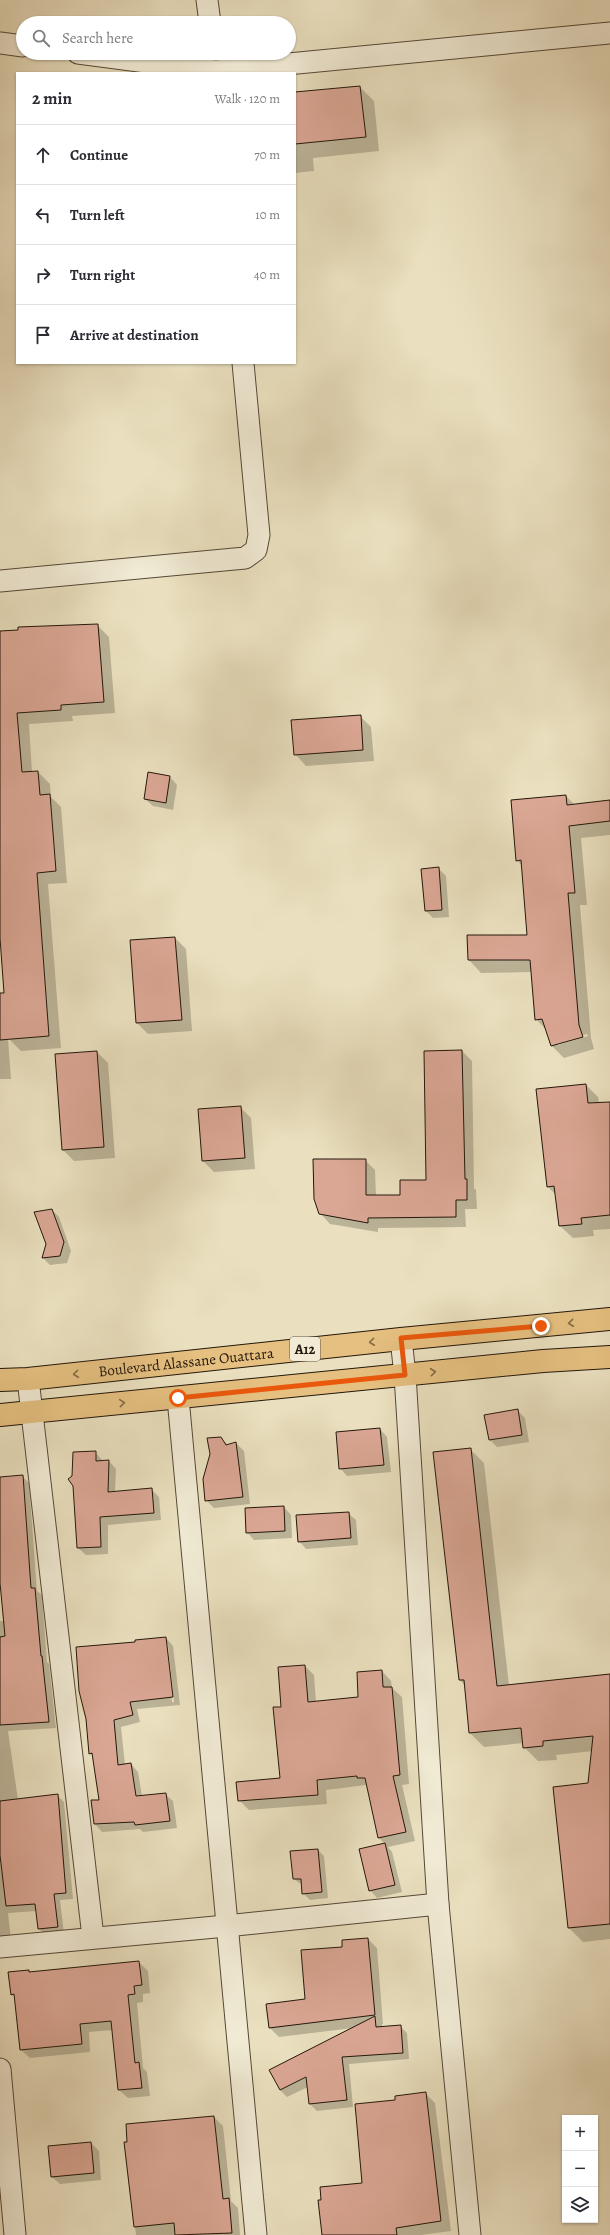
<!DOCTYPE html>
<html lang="en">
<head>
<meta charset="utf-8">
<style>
  :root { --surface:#fff; --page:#f7f7f7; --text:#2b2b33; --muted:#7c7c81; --line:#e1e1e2 }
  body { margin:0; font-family:Alegreya,serif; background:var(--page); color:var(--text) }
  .controls { position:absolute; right:12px; bottom:12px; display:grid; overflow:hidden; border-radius:0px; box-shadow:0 1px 3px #0004 }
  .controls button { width:36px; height:36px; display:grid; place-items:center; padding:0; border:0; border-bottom:1px solid var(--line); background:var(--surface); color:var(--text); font:20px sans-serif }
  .stop { position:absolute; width:12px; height:12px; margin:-9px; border:3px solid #ea580c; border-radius:50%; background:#fff }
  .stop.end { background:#ea580c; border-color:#fff; box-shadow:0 1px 4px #0008 }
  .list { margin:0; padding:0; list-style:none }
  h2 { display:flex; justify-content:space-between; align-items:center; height:52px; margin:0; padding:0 16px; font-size:17px }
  h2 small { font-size:13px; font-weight:400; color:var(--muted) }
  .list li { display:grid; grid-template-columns:26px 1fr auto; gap:12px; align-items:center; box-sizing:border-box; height:60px; padding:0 16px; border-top:1px solid var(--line) }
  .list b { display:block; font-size:15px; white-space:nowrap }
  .list em { font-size:13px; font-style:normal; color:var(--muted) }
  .icon { flex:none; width:22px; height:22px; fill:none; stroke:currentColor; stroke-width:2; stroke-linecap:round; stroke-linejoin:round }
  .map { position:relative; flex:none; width:610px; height:2235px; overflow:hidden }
  .search { position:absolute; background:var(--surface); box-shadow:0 1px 3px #0004; left:16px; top:16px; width:280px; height:44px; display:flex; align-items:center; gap:10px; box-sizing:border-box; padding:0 14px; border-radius:22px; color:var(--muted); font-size:15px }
  .panel { position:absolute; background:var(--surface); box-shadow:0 1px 3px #0004; left:16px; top:72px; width:280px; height:292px; border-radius:0px }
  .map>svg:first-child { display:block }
  .shadow { fill:#0003; fill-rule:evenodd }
  .building { fill:#dba795; stroke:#23160a }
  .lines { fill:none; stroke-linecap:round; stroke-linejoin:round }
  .minor-casing { stroke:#554837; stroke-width:23 }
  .primary-casing { stroke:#23160a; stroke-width:24 }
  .minor { stroke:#f1ebd5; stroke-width:21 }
  .primary { stroke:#e5c080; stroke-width:22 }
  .oneway { stroke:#846b45 }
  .route { stroke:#ea580c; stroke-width:5 }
  .labels { text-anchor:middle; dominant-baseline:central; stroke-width:3; stroke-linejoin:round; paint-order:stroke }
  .shield { fill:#f1ebd5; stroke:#615647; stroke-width:1 }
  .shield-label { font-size:14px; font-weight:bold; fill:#23160a }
  .street-label { font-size:15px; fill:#23160a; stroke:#f1ebd5 }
</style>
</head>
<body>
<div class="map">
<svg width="610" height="2235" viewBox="0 0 610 2235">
  <rect width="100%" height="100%" fill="#eae0bf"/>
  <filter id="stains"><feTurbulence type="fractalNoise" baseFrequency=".005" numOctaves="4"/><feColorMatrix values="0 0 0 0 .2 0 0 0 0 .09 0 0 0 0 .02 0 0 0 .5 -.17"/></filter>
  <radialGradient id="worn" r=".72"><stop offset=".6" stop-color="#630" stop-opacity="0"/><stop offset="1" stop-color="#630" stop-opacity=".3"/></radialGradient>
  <g class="shadow">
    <path d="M 360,87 L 374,101 L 379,151 L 313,158 L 314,171 L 295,173 L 295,93 Z"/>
    <path d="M 97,625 L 109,637 L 115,713 L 72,716 L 73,721 L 29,724 L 32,772 L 38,772 L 50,784 L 51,797 L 61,807 L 67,883 L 48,884 L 61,1048 L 21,1051 L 9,1039 L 0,925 L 0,632 Z"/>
    <path d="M 360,716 L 371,727 L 374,761 L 306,766 L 295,754 Z"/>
    <path d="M 170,777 L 177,785 L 173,810 L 153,806 L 145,799 Z"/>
    <path d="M 566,796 L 575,805 L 610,801 L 610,835 L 581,838 L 587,905 L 580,905 L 591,1038 L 594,1049 L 564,1058 L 552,1046 L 547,1031 L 536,1019 L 532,972 L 481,973 L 469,960 L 468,936 L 528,936 L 522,866 L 517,860 ZM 587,1034 L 588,1036 L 558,1045 L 558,1043 Z"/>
    <path d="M 438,868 L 446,876 L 449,917 L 433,918 L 426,911 Z"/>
    <path d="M 175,938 L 186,949 L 192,1031 L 148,1034 L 137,1023 L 131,941 Z"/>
    <path d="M 0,1030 L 8,1039 L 11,1079 L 0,1079 Z"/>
    <path d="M 462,1051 L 472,1061 L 474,1188 L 476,1190 L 477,1209 L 465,1209 L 466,1227 L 378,1228 L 378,1232 L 330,1224 L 320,1213 L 365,1160 L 375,1170 L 376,1196 L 401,1196 L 427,1181 Z"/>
    <path d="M 97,1052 L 108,1063 L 115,1158 L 74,1161 L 63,1150 Z"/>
    <path d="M 586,1085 L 598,1097 L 599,1103 L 610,1103 L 610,1229 L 593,1230 L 594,1236 L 573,1238 L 560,1226 L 556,1195 L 548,1187 Z"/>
    <path d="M 240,1107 L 251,1118 L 255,1169 L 214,1172 L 203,1161 Z"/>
    <path d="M 52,1210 L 59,1217 L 71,1251 L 67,1263 L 50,1265 L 43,1258 L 47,1244 Z"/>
    <path d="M 518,1411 L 525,1418 L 529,1442 L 497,1447 L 490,1440 Z"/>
    <path d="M 380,1429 L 387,1437 L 391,1472 L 347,1476 L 340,1468 Z"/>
    <path d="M 221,1438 L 229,1446 L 236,1443 L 244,1451 L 250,1504 L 214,1508 L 206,1500 Z"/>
    <path d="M 470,1449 L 484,1463 L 509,1686 L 610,1675 L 610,1939 L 583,1942 L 569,1928 L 593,1751 L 556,1755 L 557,1760 L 538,1761 L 524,1747 L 524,1743 L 484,1747 L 470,1733 L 465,1686 L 460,1680 Z"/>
    <path d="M 95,1452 L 103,1461 L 109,1461 L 116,1469 L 115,1492 L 151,1489 L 159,1497 L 161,1520 L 108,1525 L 108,1554 L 86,1555 L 78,1548 Z"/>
    <path d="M 22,1476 L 29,1483 L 37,1591 L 42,1595 L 47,1662 L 49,1664 L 56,1728 L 8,1731 L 18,1800 L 57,1795 L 64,1802 L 73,1899 L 60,1900 L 64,1934 L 46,1935 L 39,1929 L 37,1911 L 8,1913 L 11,1940 L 0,1941 L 0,1621 L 5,1621 L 0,1577 L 0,1478 Z"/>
    <path d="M 284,1507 L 291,1515 L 292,1538 L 254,1540 L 247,1532 Z"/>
    <path d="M 348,1513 L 356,1520 L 358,1545 L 306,1549 L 299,1541 Z"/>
    <path d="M 166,1638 L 173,1646 L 180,1705 L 137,1709 L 140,1722 L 121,1727 L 125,1765 L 131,1764 L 138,1772 L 142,1796 L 165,1794 L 173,1801 L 177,1828 L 143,1832 L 140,1829 L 102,1832 L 95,1824 L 92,1801 L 100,1800 L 94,1757 L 90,1753 L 136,1643 ZM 166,1645 L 168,1645 L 174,1702 L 172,1702 Z"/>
    <path d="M 305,1666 L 314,1675 L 316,1702 L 359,1697 L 382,1671 L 391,1681 L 392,1688 L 402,1697 L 409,1784 L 402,1785 L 415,1841 L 388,1847 L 392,1852 L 402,1892 L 377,1898 L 370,1890 L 360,1849 L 385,1844 L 379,1838 L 366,1785 L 326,1790 L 327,1804 L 249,1810 L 239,1800 L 281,1779 L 282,1708 Z"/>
    <path d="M 318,1850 L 324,1856 L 328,1898 L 310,1900 L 303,1893 L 302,1885 L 294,1879 Z"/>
    <path d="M 368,1939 L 377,1948 L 383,2024 L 382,2024 L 382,2027 L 400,2026 L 407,2033 L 409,2059 L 349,2064 L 353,2107 L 317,2111 L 309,2103 L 308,2087 L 287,2097 L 280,2090 L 270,2070 L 353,2028 L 279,2037 L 270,2028 L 267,2005 L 306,2000 L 344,1948 Z"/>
    <path d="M 139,1962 L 148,1971 L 150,1993 L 143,1994 L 143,2002 L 137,2003 L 143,2068 L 147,2072 L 150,2096 L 128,2098 L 119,2090 L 113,2030 L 89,2032 L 90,2052 L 30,2058 L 21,2050 L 16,1998 L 12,1994 L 28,1971 L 30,1973 Z"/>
    <path d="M 425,2093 L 435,2103 L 451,2231 L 421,2235 L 323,2235 L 363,2184 L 396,2101 Z"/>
    <path d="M 214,2117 L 223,2126 L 231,2201 L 238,2208 L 240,2235 L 136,2235 L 125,2143 Z"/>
    <path d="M 91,2143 L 99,2151 L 101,2180 L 60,2184 L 52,2177 Z"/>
  </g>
  <g class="building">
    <path d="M 360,86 L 366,137 L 295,144 L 295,92 Z"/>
    <path d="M 98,624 L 104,702 L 61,705 L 61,710 L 17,713 L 22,772 L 38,771 L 40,795 L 50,794 L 56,871 L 37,873 L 49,1036 L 0,1040 L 0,993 L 4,993 L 0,938 L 0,631 L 18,630 L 18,627 Z"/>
    <path d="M 361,715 L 363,750 L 294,755 L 291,720 Z"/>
    <path d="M 148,772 L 170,776 L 166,803 L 144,799 Z"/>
    <path d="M 566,795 L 567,805 L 610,800 L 610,821 L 569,826 L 575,893 L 568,893 L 579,1025 L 583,1037 L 551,1046 L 542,1019 L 535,1020 L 530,960 L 468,960 L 467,935 L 527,935 L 521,860 L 516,861 L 511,800 Z"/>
    <path d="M 439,867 L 442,910 L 425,911 L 421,869 Z"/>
    <path d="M 175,937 L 182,1020 L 136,1023 L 130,940 Z"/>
    <path d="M 462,1050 L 465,1179 L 467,1179 L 467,1200 L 456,1200 L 456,1217 L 368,1218 L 368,1223 L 319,1214 L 314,1199 L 313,1159 L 366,1159 L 366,1195 L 400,1195 L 400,1180 L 426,1180 L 424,1051 Z"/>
    <path d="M 97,1051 L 104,1147 L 62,1150 L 55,1054 Z"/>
    <path d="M 586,1084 L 588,1103 L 610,1102 L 610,1215 L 581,1218 L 582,1224 L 559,1226 L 554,1186 L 547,1187 L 536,1089 Z"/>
    <path d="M 241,1106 L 245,1158 L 202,1161 L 198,1109 Z"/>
    <path d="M 52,1209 L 64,1242 L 60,1256 L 42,1258 L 46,1244 L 34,1212 Z"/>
    <path d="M 518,1409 L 522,1435 L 489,1440 L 484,1415 Z"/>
    <path d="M 380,1428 L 384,1465 L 339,1469 L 336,1432 Z"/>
    <path d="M 221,1437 L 226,1445 L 236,1442 L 243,1497 L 205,1501 L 203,1479 L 210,1454 L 207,1438 Z"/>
    <path d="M 471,1448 L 497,1686 L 610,1674 L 610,1924 L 568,1928 L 553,1787 L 588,1783 L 593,1736 L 543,1741 L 543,1746 L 523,1748 L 521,1728 L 469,1733 L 464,1680 L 459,1680 L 433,1452 Z"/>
    <path d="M 96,1451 L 96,1461 L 109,1460 L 108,1492 L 152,1488 L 154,1513 L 100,1517 L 101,1547 L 77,1548 L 73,1486 L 68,1479 L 72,1476 L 73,1452 Z"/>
    <path d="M 23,1475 L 31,1588 L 35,1588 L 41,1656 L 42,1656 L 49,1722 L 0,1725 L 0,1637 L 5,1636 L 0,1583 L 0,1477 Z"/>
    <path d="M 284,1506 L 285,1531 L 246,1533 L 245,1508 Z"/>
    <path d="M 349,1512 L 351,1538 L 298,1542 L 296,1515 Z"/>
    <path d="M 166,1637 L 173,1697 L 130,1702 L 133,1715 L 114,1720 L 118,1765 L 131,1763 L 136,1796 L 166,1793 L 170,1821 L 135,1825 L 134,1822 L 94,1824 L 91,1800 L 99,1800 L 92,1753 L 89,1754 L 86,1719 L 79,1691 L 76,1647 L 135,1642 L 135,1640 Z"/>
    <path d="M 305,1665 L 308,1702 L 358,1697 L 357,1672 L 382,1670 L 383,1687 L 392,1687 L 400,1775 L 393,1776 L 406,1832 L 378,1838 L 365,1778 L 357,1778 L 357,1776 L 317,1780 L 318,1795 L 238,1801 L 236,1782 L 280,1778 L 273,1707 L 281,1707 L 278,1667 Z"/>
    <path d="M 58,1794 L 66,1893 L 54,1894 L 58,1927 L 38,1929 L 35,1904 L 6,1906 L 0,1855 L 0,1801 Z"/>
    <path d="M 385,1843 L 395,1885 L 369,1891 L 359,1849 Z"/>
    <path d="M 318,1849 L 322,1892 L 302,1894 L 301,1879 L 293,1879 L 290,1851 Z"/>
    <path d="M 368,1938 L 375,2015 L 269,2028 L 266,2004 L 305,1999 L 301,1950 L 342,1947 L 342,1940 Z"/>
    <path d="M 139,1961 L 142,1985 L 134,1986 L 135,1994 L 128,1995 L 135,2063 L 139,2062 L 142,2088 L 118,2090 L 111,2021 L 80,2024 L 82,2044 L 20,2050 L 14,1994 L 11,1995 L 8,1972 L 29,1970 L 29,1972 Z"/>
    <path d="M 375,2016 L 376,2027 L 401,2025 L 403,2053 L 342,2057 L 347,2100 L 309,2104 L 306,2077 L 280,2090 L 269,2070 Z"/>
    <path d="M 426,2092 L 441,2221 L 396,2228 L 397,2235 L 322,2235 L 318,2200 L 321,2200 L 320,2187 L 362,2183 L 355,2104 L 395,2100 L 395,2096 Z"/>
    <path d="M 214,2116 L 223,2199 L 229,2198 L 232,2233 L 175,2235 L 174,2223 L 134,2227 L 124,2142 L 127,2142 L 126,2124 Z"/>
    <path d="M 91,2142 L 94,2173 L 51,2177 L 48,2146 Z"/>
  </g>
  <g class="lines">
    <defs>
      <g id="minor">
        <path d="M 207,0 L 210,23"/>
        <path d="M 0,43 L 23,46"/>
        <path d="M 78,53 L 215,71 L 610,33"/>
        <path d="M 0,581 L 245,558 L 256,550 L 259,535 L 243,363"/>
        <path d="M 401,1339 L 405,1375 L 438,1904 L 470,2235"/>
        <path d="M 28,1379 L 93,1937"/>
        <path d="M 178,1398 L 256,2235"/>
        <path d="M 0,1947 L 226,1926 L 438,1904"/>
        <path d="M 0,2069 L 15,2235"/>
      </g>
      <g id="primary">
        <path id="s1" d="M 0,1380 L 28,1379 L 401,1339 L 610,1319"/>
        <path d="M 0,1415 L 543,1361 L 610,1357"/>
      </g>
    </defs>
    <use href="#minor" class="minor-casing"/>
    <use href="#primary" class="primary-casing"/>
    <use href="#minor" class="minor"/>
    <use href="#primary" class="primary"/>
  </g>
  <defs><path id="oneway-chevron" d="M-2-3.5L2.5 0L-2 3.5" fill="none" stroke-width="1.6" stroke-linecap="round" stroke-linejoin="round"/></defs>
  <g class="oneway">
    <use href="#oneway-chevron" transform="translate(571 1323) rotate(174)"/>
    <use href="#oneway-chevron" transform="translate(372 1342) rotate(174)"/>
    <use href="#oneway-chevron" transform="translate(433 1372) rotate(-6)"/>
    <use href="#oneway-chevron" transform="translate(76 1374) rotate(174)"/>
    <use href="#oneway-chevron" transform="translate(122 1403) rotate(-5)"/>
  </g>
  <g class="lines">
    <path class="route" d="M 178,1398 L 405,1375 L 401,1338 L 541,1326"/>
  </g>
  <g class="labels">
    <rect class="shield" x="290" y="1337" width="30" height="24" rx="3"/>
    <g class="shield-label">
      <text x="305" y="1349">A12</text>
    </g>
    <g class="street-label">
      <text stroke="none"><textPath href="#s1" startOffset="187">Boulevard Alassane Ouattara</textPath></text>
    </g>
  </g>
  <rect width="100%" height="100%" filter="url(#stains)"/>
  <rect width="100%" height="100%" fill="url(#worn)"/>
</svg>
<div class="controls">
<button>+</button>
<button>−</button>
<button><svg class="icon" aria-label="layers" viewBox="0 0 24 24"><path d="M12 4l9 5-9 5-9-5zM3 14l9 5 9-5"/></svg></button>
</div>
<div class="stop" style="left:178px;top:1398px"></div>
<div class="stop end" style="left:541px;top:1326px"></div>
<div class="search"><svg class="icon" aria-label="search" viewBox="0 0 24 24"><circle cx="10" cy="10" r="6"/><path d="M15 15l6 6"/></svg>Search here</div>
<section class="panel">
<h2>2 min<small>Walk · 120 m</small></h2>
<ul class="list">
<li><svg class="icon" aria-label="ahead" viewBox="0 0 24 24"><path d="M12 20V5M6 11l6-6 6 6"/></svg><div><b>Continue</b></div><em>70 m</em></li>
<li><svg class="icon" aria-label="left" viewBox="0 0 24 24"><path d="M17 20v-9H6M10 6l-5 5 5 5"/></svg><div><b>Turn left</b></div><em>10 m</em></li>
<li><svg class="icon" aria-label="right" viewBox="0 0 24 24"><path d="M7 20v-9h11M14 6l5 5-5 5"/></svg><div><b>Turn right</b></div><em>40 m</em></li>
<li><svg class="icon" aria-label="arrive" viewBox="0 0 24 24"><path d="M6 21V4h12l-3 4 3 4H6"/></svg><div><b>Arrive at destination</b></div></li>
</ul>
</section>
</div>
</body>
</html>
